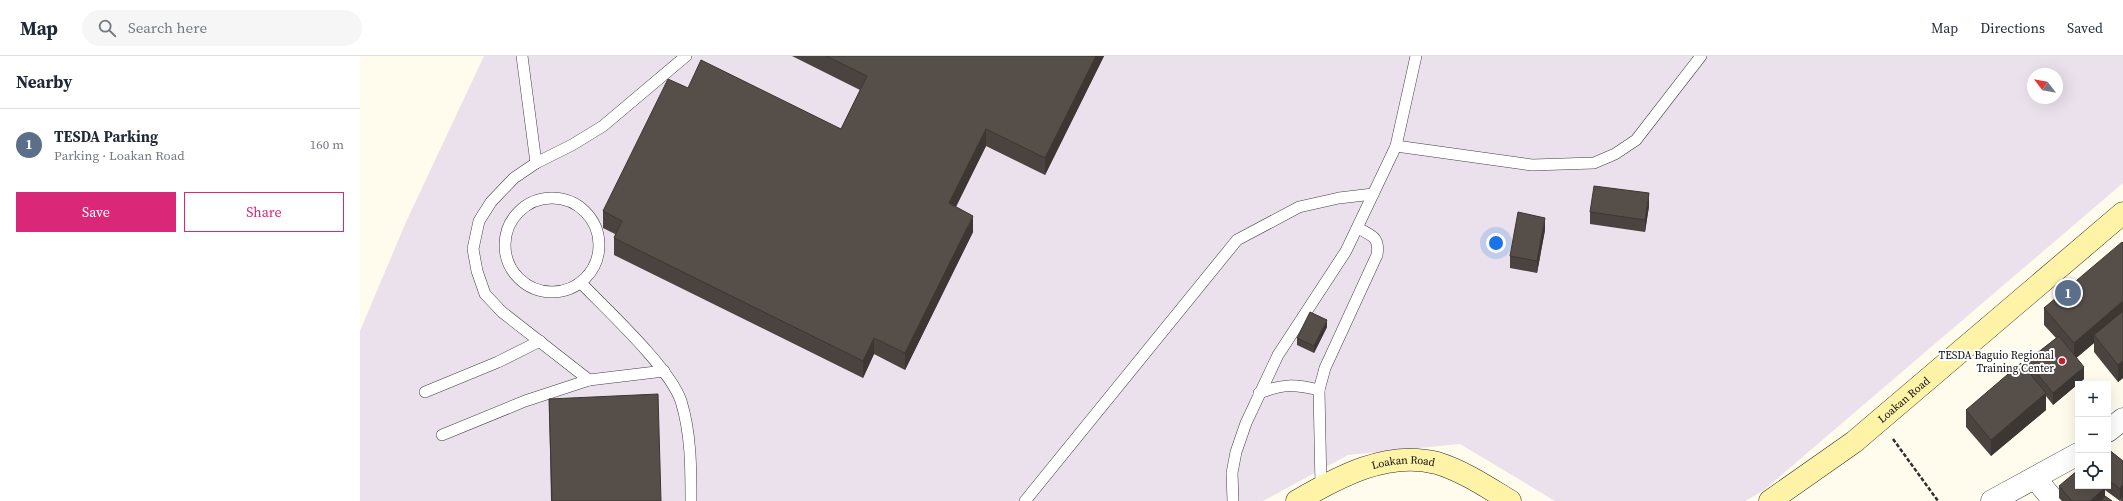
<!DOCTYPE html>
<html lang="en">
<head>
<meta charset="utf-8">
<style>
  :root { --surface:#fff; --page:#f6f6f7; --text:#1f2937; --muted:#747a83; --line:#e0e1e3; --accent:#db2777 }
  body { margin:0; font-family:"Source Serif 4",serif; background:var(--page); color:var(--text) }
  .controls { position:absolute; right:12px; bottom:12px; display:grid; overflow:hidden; border-radius:0px; box-shadow:0 4px 16px #0002 }
  .controls button { width:36px; height:36px; display:grid; place-items:center; padding:0; border:0; border-bottom:1px solid var(--line); background:var(--surface); color:var(--text); font:20px sans-serif }
  .compass { position:absolute; left:1667px; top:12px; width:36px; height:36px; border-radius:50%; background:var(--surface); box-shadow:0 4px 16px #0002; rotate:301deg }
  .you { position:absolute; left:1136px; top:187px; width:14px; height:14px; margin:-10px; border:3px solid #fff; border-radius:50%; background:#1a73e8; box-shadow:0 0 0 6px #1a73e833 }
  .badge { display:grid; place-items:center; width:26px; height:26px; border-radius:50%; background:var(--accent); color:#fff; font-size:13px; font-weight:700 }
  .pin { position:absolute; translate:-50% -50%; border:2px solid #fff; box-shadow:0 1px 4px #0006 }
  .list { margin:0; padding:0; list-style:none }
  h2 { display:flex; justify-content:space-between; align-items:center; height:52px; margin:0; padding:0 16px; font-size:17px }
  h2 small { font-size:13px; font-weight:400; color:var(--muted) }
  .list li { display:grid; grid-template-columns:26px 1fr auto; gap:12px; align-items:center; box-sizing:border-box; height:72px; padding:0 16px; border-top:1px solid var(--line) }
  .list b { display:block; font-size:15px; white-space:nowrap }
  .list p { margin:0; font-size:13px; white-space:nowrap; color:var(--muted) }
  .list em { font-size:13px; font-style:normal; color:var(--muted) }
  .actions { display:flex; gap:8px; padding:12px 16px }
  .actions a { flex:1; padding:9px 0; border:1px solid var(--accent); border-radius:0px; text-align:center; font-size:14px; color:var(--accent) }
  .actions .main { background:var(--accent); color:#fff }
  .icon { flex:none; width:22px; height:22px; fill:none; stroke:currentColor; stroke-width:2; stroke-linecap:round; stroke-linejoin:round }
  .map { position:relative; flex:none; width:1763px; height:445px; overflow:hidden }
  header { display:flex; align-items:center; gap:24px; box-sizing:border-box; height:56px; padding:0 20px; background:var(--surface); border-bottom:1px solid var(--line) }
  header strong { font-size:19px }
  nav { display:flex; gap:22px; margin-inline-start:auto; font-size:14px }
  .search { width:280px; height:36px; background:var(--page); display:flex; align-items:center; gap:10px; box-sizing:border-box; padding:0 14px; border-radius:22px; color:var(--muted); font-size:15px }
  main { display:flex }
  aside { flex:1; background:var(--surface) }
  .map>svg:first-child { display:block }
  .industrial { fill:#ebe1ec; fill-rule:evenodd }
  .lines { fill:none; stroke-linecap:round; stroke-linejoin:round }
  .lane-casing { stroke:#404040; stroke-width:12 }
  .street-casing { stroke:#404040; stroke-width:23 }
  .secondary-casing { stroke:#2f2f2f; stroke-width:23 }
  .path { stroke:#2f2f2f; stroke-width:2.5; stroke-dasharray:4 2; stroke-linecap:butt }
  .lane { stroke:#fff; stroke-width:11 }
  .street { stroke:#fff; stroke-width:22 }
  .secondary { stroke:#fff3a8; stroke-width:22 }
  .wall { fill:#4a433f }
  .shaded-wall { fill:#3c3733 }
  .building { fill:#564e49; stroke:#3c3733 }
  .poi-dot { fill:#c31f2c; stroke:#fff; stroke-width:1.5 }
  .labels { text-anchor:middle; dominant-baseline:central; stroke-width:4; stroke-linejoin:round; paint-order:stroke }
  .poi-label { font-size:11px; fill:#0d0d0d; stroke:#fff; text-anchor:end }
  .street-label { font-size:11px; fill:#0d0d0d; stroke:#fff }
</style>
</head>
<body>
<header>
<strong>Map</strong>
<div class="search"><svg class="icon" aria-label="search" viewBox="0 0 24 24"><circle cx="10" cy="10" r="6"/><path d="M15 15l6 6"/></svg>Search here</div>
<nav><a>Map</a><a>Directions</a><a>Saved</a></nav>
</header>
<main>
<aside>
<h2>Nearby<small></small></h2>
<ul class="list">
<li><span class="badge" style="background:#5c6f8a">1</span><div><b>TESDA Parking</b><p>Parking · Loakan Road</p></div><em>160 m</em></li>
</ul>
<div class="actions"><a class="main">Save</a><a>Share</a></div>
</aside>
<div class="map">
<svg width="1763" height="445" viewBox="0 0 1763 445">
  <rect width="100%" height="100%" fill="#fffbed"/>
  <path class="industrial" d="M 124,0 L 1763,0 L 1763,127 L 1404,434 L 1385,445 L 1195,445 L 1100,388 L 988,399 L 903,445 L 0,445 L 0,275 L 46,166 ZM 1673,18 L 1697,18 L 1697,42 L 1673,42 Z"/>
  <g class="lines">
    <defs>
      <g id="lane">
        <path d="M 162,0 L 176,107"/>
        <path d="M 1036,90 L 1172,109 L 1234,107 L 1255,98 L 1276,84 L 1341,0"/>
        <circle cx="192" cy="189" r="47"/>
        <path d="M 221,227 C 247,254 310,312 321,345 C 331,377 331,412 331,445"/>
        <path d="M 229,324 L 142,256 L 125,238 L 117,215 L 113,193 L 119,165 L 131,146 L 154,122 L 176,107 L 212,89 L 243,70 L 326,0"/>
        <path d="M 65,336 L 138,306 L 180,285"/>
        <path d="M 899,337 C 923,328 934,328 959,334"/>
        <path d="M 82,379 L 165,345 L 229,324 L 304,315"/>
        <path d="M 961,431 L 959,334 L 965,312 L 1017,199 C 1020,181 1012,180 998,172"/>
        <path d="M 665,445 L 877,184 L 939,151 L 979,142 L 1013,138"/>
        <path d="M 873,445 L 872,417 L 876,396 L 886,367 L 918,299 L 986,195 L 1036,90 L 1056,0"/>
      </g>
      <g id="street">
        <path d="M 1748,375 L 1763,363"/>
        <path d="M 1675,422 L 1694,445"/>
        <path d="M 1632,445 L 1718,398"/>
      </g>
      <g id="secondary">
        <path id="s1" d="M 937,445 C 978,421 1027,394 1077,407 C 1103,415 1127,431 1150,445"/>
        <path id="s2" d="M 1410,445 L 1494,386 L 1763,157"/>
      </g>
    </defs>
    <use href="#lane" class="lane-casing"/>
    <use href="#street" class="street-casing"/>
    <use href="#secondary" class="secondary-casing"/>
    <path class="path" d="M 1533,383 L 1578,445"/>
    <use href="#lane" class="lane"/>
    <use href="#street" class="street"/>
    <use href="#secondary" class="secondary"/>
  </g>
  <g class="wall">
    <path d="M 432,0 L 744,0 L 685,119 L 626,90 L 596,151 L 613,176 L 545,314 L 514,298 L 503,322 L 254,199 L 254,182 L 255,178 L 243,172 L 243,155 L 328,32 L 481,73 L 500,34 Z"/>
    <path d="M 1289,150 L 1285,176 L 1230,168 L 1230,156 Z"/>
    <path d="M 1185,174 L 1177,217 L 1150,212 L 1150,200 Z"/>
    <path d="M 1763,187 L 1763,322 L 1758,326 L 1734,296 L 1734,287 L 1716,302 L 1724,323 L 1693,349 L 1686,340 L 1686,354 L 1631,400 L 1606,371 L 1606,354 L 1667,315 L 1667,305 L 1696,282 L 1684,269 L 1684,252 Z"/>
    <path d="M 967,271 L 954,297 L 937,289 L 937,282 Z"/>
    <path d="M 189,343 L 301,445 L 191,445 Z"/>
    <path d="M 1748,393 L 1763,405 L 1760,445 L 1745,434 L 1745,440 L 1752,445 L 1702,445 L 1699,442 L 1699,430 L 1748,430 Z"/>
  </g>
  <g class="shaded-wall">
    <path d="M 736,0 L 744,0 L 685,119 L 685,102 Z"/>
    <path d="M 626,73 L 626,90 L 589,164 L 589,147 Z"/>
    <path d="M 1289,137 L 1289,150 L 1285,176 L 1285,164 Z"/>
    <path d="M 613,160 L 613,176 L 545,314 L 545,297 Z"/>
    <path d="M 1185,162 L 1185,174 L 1177,217 L 1177,205 Z"/>
    <path d="M 1763,245 L 1763,262 L 1734,279 L 1734,287 L 1714,304 L 1714,287 Z"/>
    <path d="M 967,264 L 967,271 L 954,297 L 954,290 Z"/>
    <path d="M 514,282 L 514,298 L 503,322 L 503,305 Z"/>
    <path d="M 1763,305 L 1763,322 L 1758,326 L 1758,309 Z"/>
    <path d="M 1724,311 L 1724,323 L 1693,349 L 1693,337 Z"/>
    <path d="M 1686,337 L 1686,354 L 1631,400 L 1631,384 Z"/>
    <path d="M 1763,428 L 1763,441 L 1760,445 L 1760,433 Z"/>
    <path d="M 1745,432 L 1745,444 L 1744,445 L 1730,445 Z"/>
  </g>
  <g class="building">
    <path d="M 466,0 L 736,0 L 685,102 L 626,73 L 589,147 L 613,160 L 545,297 L 514,282 L 503,305 L 254,182 L 262,165 L 243,155 L 308,23 L 328,32 L 341,4 L 481,73 L 507,20 Z"/>
    <path d="M 1234,130 L 1289,137 L 1285,164 L 1230,156 Z"/>
    <path d="M 1158,156 L 1185,162 L 1177,205 L 1150,200 Z"/>
    <path d="M 1762,186 L 1763,187 L 1763,245 L 1714,287 L 1684,252 Z"/>
    <path d="M 1763,255 L 1763,305 L 1758,309 L 1734,279 Z"/>
    <path d="M 950,256 L 967,264 L 954,290 L 937,282 Z"/>
    <path d="M 1699,280 L 1724,311 L 1693,337 L 1667,305 Z"/>
    <path d="M 1661,307 L 1686,337 L 1631,384 L 1606,354 Z"/>
    <path d="M 298,338 L 301,445 L 192,445 L 189,343 Z"/>
    <path d="M 1748,393 L 1763,405 L 1763,428 L 1760,433 L 1748,424 Z"/>
    <path d="M 1718,414 L 1718,430 L 1744,430 L 1745,432 L 1730,445 L 1712,445 L 1699,430 Z"/>
    <path d="M 1745,440 L 1752,445 L 1741,445 Z"/>
    <path d="M 1763,441 L 1763,445 L 1761,445 Z"/>
  </g>
  <circle class="poi-dot" cx="1702" cy="305" r="4"/>
  <g class="labels">
    <g class="poi-label">
      <text x="1694" y="299">TESDA Baguio Regional<tspan x="1694" dy="13">Training Center</tspan></text>
    </g>
    <g class="street-label">
      <text stroke="none"><textPath href="#s2" startOffset="168">Loakan Road</textPath></text>
      <text stroke="none"><textPath href="#s1" startOffset="115">Loakan Road</textPath></text>
    </g>
  </g>
</svg>
<div class="controls">
<button>+</button>
<button>−</button>
<button><svg class="icon" aria-label="locate" viewBox="0 0 24 24"><circle cx="12" cy="12" r="6"/><path d="M12 2v4M12 18v4M2 12h4M18 12h4"/></svg></button>
</div>
<svg class="compass" viewBox="-18 -18 36 36"><path d="M0-13l5 13h-10z" fill="#e53935"/><path d="M0 13l5-13h-10z" fill="#747a83"/></svg>
<div class="you"></div>
<div class="pin badge" style="left:1708px;top:237px;background:#5c6f8a">1</div>
</div>
</main>
</body>
</html>
